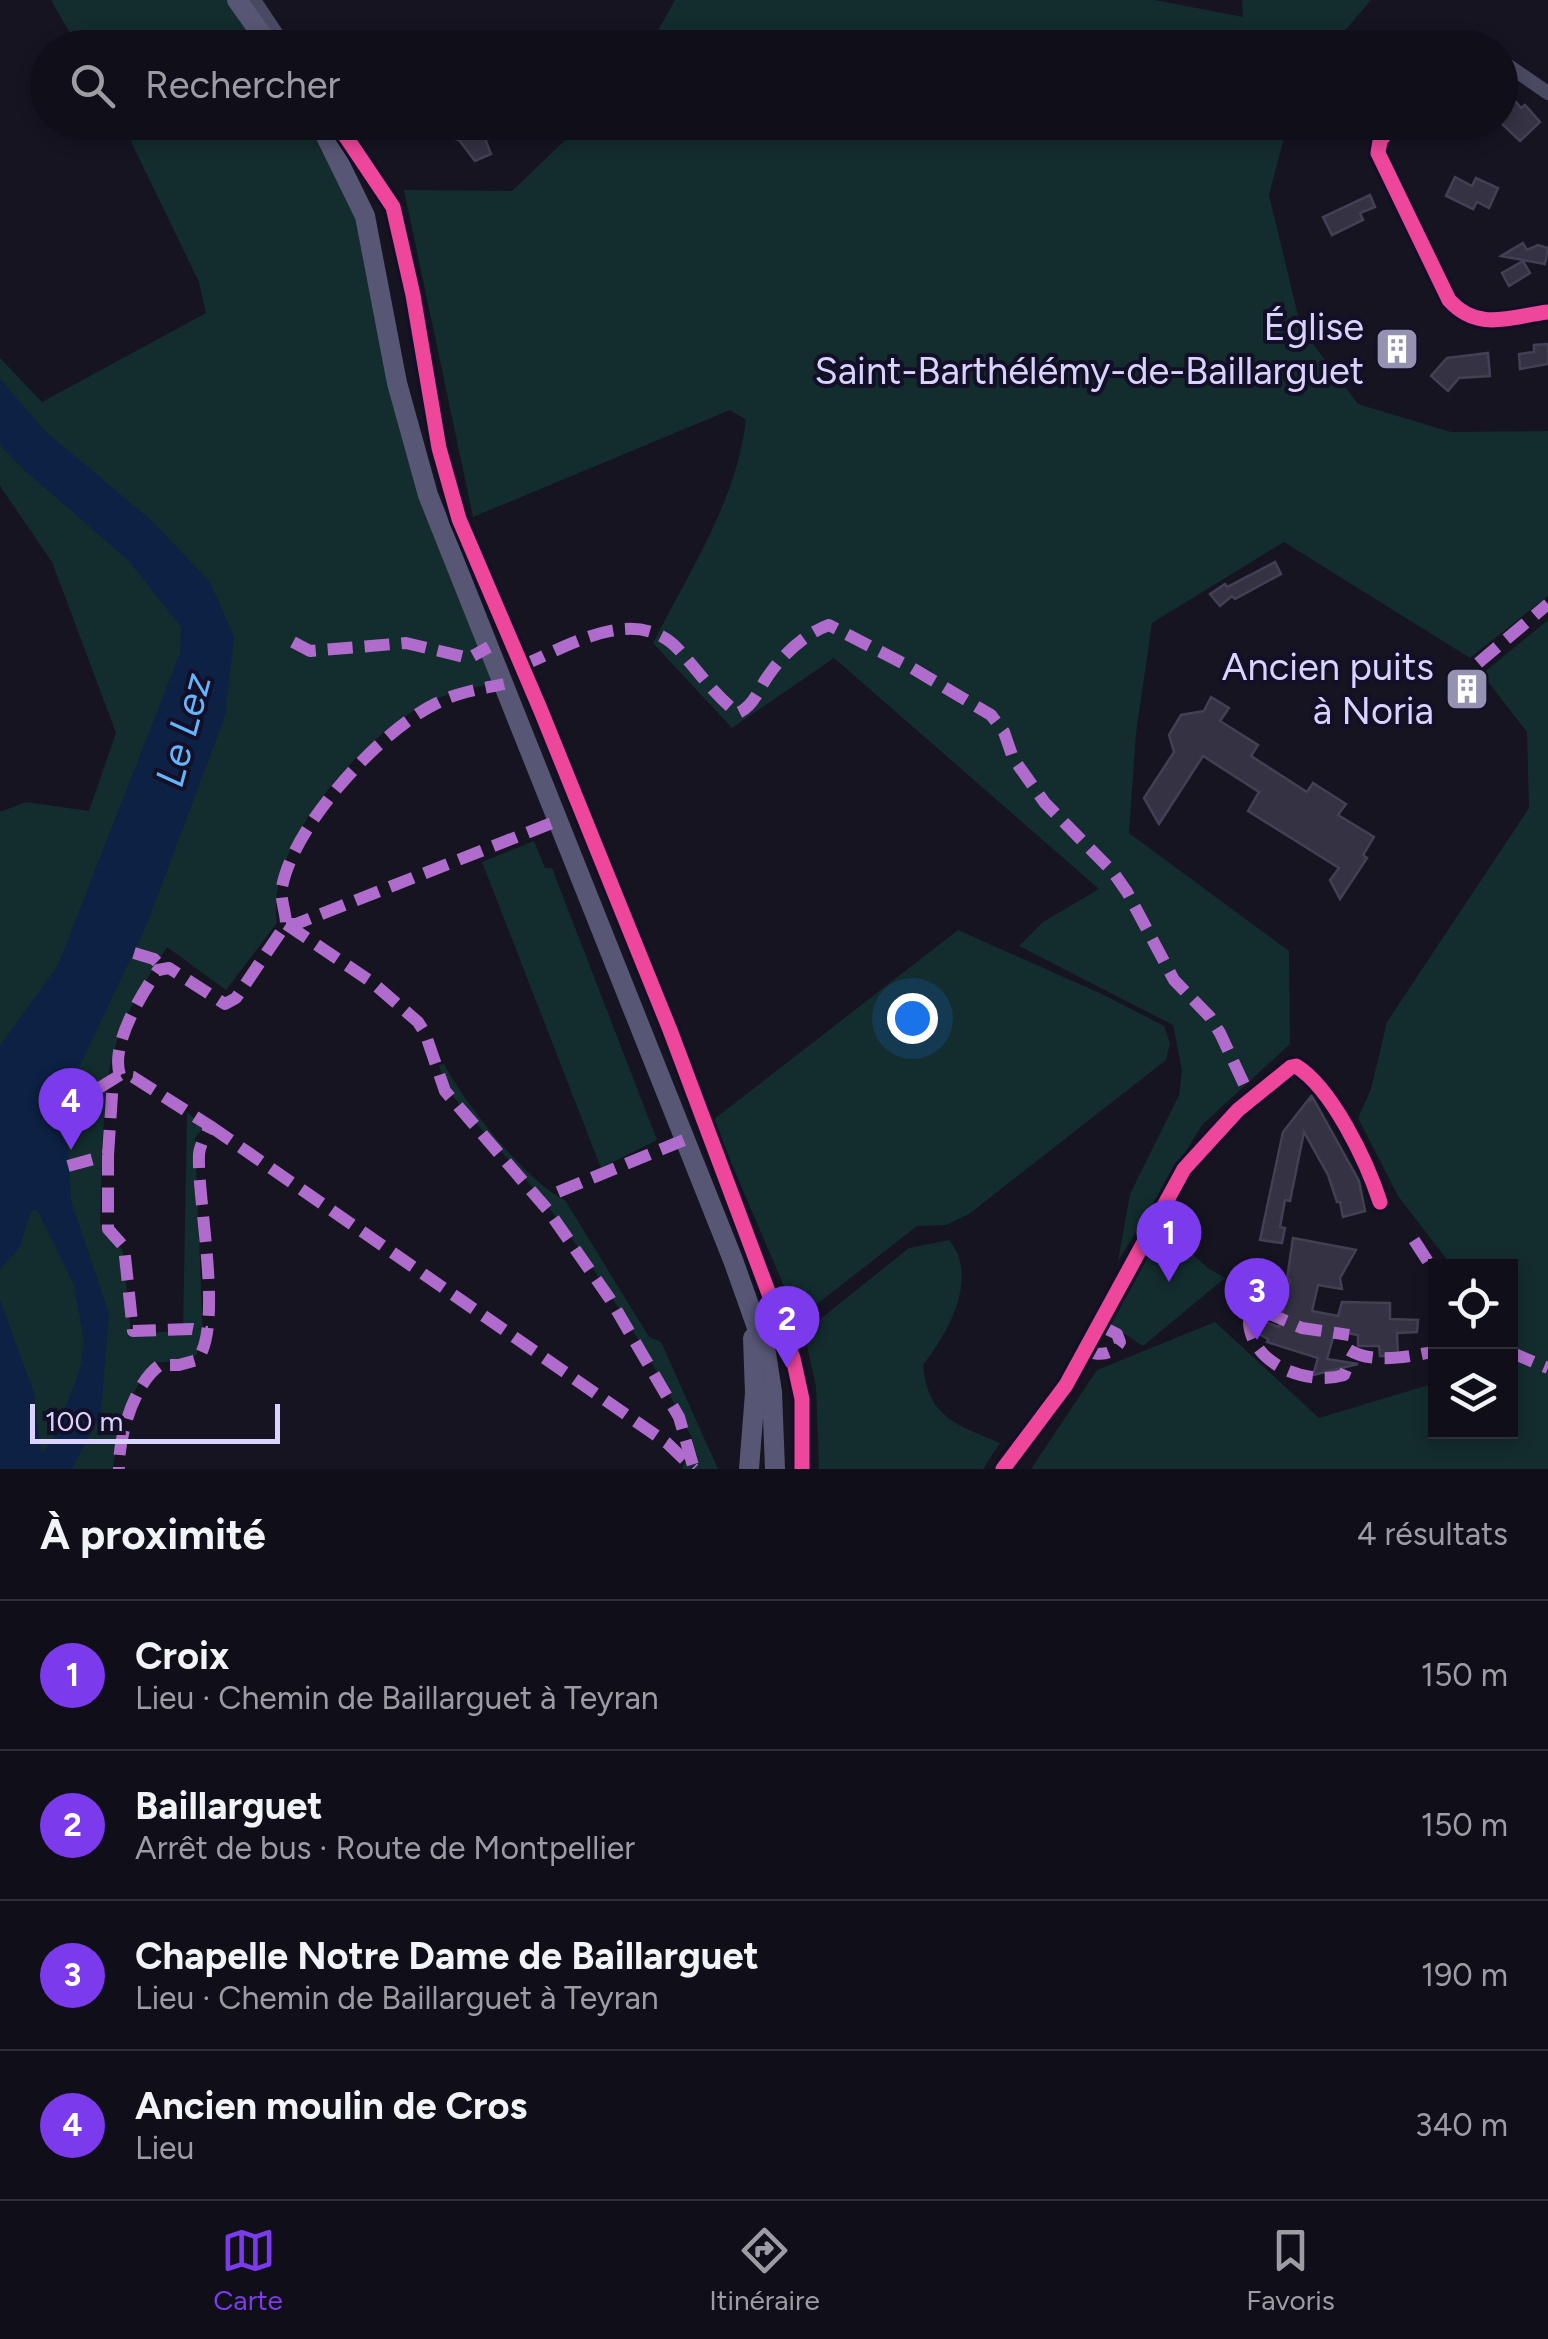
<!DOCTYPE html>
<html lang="fr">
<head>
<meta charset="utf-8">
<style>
  :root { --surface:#100f19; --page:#191822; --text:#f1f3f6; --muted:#9c9ca2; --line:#302f38; --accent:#7c3aed }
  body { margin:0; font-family:Figtree,sans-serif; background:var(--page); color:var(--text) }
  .controls { position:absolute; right:30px; bottom:30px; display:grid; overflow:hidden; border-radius:0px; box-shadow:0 5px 15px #0003 }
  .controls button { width:90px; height:90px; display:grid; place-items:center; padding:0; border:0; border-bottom:2px solid var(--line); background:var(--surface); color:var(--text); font:50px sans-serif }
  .scale { position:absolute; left:30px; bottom:25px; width:250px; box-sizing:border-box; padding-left:10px; border:5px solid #d9d4ff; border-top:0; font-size:28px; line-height:35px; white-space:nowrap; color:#d9d4ff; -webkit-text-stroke:8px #130f26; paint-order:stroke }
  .you { position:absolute; left:912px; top:1018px; width:35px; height:35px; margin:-25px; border:8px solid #fff; border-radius:50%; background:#1a73e8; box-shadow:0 0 0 15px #1a73e833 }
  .badge { display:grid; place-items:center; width:65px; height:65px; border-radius:50%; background:var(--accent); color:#fff; font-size:32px; font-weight:700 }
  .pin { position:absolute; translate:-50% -82px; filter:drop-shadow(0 2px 5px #0008) }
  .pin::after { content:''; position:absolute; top:52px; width:35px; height:30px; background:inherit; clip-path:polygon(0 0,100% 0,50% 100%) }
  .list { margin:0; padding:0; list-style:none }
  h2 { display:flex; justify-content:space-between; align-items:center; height:130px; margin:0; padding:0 40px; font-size:42px }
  h2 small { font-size:32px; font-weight:400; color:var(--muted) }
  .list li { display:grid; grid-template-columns:65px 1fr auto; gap:30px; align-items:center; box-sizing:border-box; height:150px; padding:0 40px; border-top:2px solid var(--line) }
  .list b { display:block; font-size:38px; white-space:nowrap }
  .list p { margin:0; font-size:32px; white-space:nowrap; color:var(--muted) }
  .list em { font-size:32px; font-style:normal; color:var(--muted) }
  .icon { flex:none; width:55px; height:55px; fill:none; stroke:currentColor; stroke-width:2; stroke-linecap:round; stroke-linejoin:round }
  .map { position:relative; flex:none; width:1548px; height:1469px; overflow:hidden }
  .search { position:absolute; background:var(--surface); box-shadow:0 5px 15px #0003; left:30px; right:30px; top:30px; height:110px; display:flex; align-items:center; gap:25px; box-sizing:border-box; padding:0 35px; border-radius:55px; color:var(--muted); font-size:38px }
  .sheet { height:730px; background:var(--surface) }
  nav { display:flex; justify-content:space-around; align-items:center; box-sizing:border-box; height:140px; border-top:2px solid var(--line); background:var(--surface); font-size:28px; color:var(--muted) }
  nav a { display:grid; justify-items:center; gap:5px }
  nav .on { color:var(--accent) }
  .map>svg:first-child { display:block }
  .green { fill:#132c2d }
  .water { fill:#0d2144 }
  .building { fill:#343243; stroke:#433f54; stroke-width:2.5 }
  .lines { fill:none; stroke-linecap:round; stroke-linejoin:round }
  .minor { stroke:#4a4962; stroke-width:14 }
  .secondary { stroke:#575674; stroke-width:20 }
  .quiet { stroke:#b06ccc; stroke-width:12; stroke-dasharray:25 12; stroke-linecap:butt }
  .cycleway-casing { stroke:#130f26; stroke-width:21 }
  .cycleway { stroke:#ed469a; stroke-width:15 }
  .labels { text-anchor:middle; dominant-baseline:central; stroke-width:8; stroke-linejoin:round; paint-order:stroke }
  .poi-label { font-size:38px; fill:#d9d4ff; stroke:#130f26; text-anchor:end }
  .water-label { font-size:40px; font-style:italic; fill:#62b6ff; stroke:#130f26 }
</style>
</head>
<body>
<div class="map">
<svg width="1548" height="1469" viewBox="0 0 1548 1469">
  <rect width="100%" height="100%" fill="#161421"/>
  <g class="green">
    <path d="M 51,0 L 237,0 L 271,47 L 78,47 Z"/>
    <path d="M 675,0 L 1155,0 L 1243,17 L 1242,0 L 1371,0 L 1331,47 L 649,47 Z"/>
    <path d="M 122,123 L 317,123 L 365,216 L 397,383 L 504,684 C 474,685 449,692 422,706 C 359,740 264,847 277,923 L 226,990 L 167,947 C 148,978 127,1008 116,1044 C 100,1095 103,1169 100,1223 L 123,1251 L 131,1335 L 183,1330 L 187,1112 L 204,1127 L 195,1138 L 203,1336 L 197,1354 L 189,1360 L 153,1363 C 128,1395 118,1430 113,1469 L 0,1469 L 0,812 L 26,802 L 89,811 L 116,733 L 52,562 L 0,486 L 0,358 L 42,402 L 206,313 L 199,282 Z"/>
    <path d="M 583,123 L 1288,123 L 1269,195 L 1301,328 L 1358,404 L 1451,432 L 1548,431 L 1548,596 L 1470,658 L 1284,542 L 1152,623 L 1136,733 L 1129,833 L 1289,951 L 1290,1044 L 1202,1125 L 1118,1261 L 1130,1194 L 1179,1095 L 1182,1070 L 1173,1025 L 1019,946 L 1043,922 L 1099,889 L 834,658 L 732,728 L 653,643 C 689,572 737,500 746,420 L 730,410 L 473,517 L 404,190 L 512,191 Z"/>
    <path d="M 1548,620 L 1548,1469 L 1031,1469 L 1097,1370 L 1215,1322 L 1319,1418 L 1435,1383 L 1436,1432 L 1510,1432 L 1510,1266 L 1452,1266 L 1398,1196 L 1358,1118 L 1371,1089 L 1387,1022 L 1529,808 L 1527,732 L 1482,674 Z"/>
    <path d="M 534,841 L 545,868 L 552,868 L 657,1140 L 601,1168 L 482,862 Z"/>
    <path d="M 958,930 L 1104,995 L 1164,1026 L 1170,1043 L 1166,1060 L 969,1214 L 946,1225 L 917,1226 L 798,1319 L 713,1120 Z"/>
    <path d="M 444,1064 C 464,1102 527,1183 565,1200 L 649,1337 L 661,1342 L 718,1469 L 682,1469 L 693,1440 C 654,1362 608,1286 556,1217 C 522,1172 481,1131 445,1087 L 439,1065 Z"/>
    <path d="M 1159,1225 L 1208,1268 L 1225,1278 L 1143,1346 L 1107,1322 Z"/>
    <path d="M 949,1240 C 980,1277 948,1333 923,1365 C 928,1418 956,1424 1000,1443 L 983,1469 L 819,1469 L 816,1387 L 804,1332 L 909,1248 Z"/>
  </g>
  <path class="water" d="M 0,379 L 45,431 L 150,519 L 210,582 L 234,637 L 225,716 L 147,924 L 65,1097 L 71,1201 L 109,1314 L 101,1412 L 72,1469 L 0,1469 L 0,1300 L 34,1393 L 41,1454 L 54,1438 L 80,1369 L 84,1342 L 74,1285 L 38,1211 L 31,1211 L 20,1247 L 0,1269 L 0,1046 L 58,965 L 180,653 L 181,627 L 128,560 L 23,469 L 0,445 Z"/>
  <g class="building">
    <path d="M 1510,95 L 1521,108 L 1525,105 L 1540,122 L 1520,141 L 1500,122 L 1500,104 Z"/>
    <path d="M 447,122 L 515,122 L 484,136 L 491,154 L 475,161 L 459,140 L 455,139 Z"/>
    <path d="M 1455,177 L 1472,186 L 1476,178 L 1498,188 L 1489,208 L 1477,202 L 1473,209 L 1446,196 Z"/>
    <path d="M 1370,195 L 1375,207 L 1360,213 L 1363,220 L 1332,235 L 1323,217 Z"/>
    <path d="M 1523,243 L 1527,250 L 1538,245 L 1548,248 L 1545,264 L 1501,256 Z"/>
    <path d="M 1523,261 L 1530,273 L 1509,286 L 1502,273 Z"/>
    <path d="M 1548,344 L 1548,364 L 1520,369 L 1519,354 L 1534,352 L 1534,345 Z"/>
    <path d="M 1488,353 L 1490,376 L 1459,378 L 1448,391 L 1431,376 L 1447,358 Z"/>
    <path d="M 1275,562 L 1281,574 L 1235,599 L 1232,596 L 1220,606 L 1210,594 L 1225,584 L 1227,587 Z"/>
    <path d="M 1211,697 L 1229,708 L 1220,721 L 1258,745 L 1251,756 L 1307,792 L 1313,783 L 1346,804 L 1338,815 L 1374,837 L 1363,855 L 1367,858 L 1340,899 L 1330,880 L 1339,868 L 1248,811 L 1259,792 L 1203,756 L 1159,824 L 1144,798 L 1174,752 L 1169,735 L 1181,715 L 1204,711 Z"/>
    <path d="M 1312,1095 L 1311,1100 L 1313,1098 L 1359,1181 L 1365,1211 L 1343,1217 L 1340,1202 L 1337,1202 L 1328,1175 L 1304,1132 L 1290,1201 L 1285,1200 L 1280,1227 L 1285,1228 L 1282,1243 L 1260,1240 L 1283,1132 Z"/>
    <path d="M 1293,1238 L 1356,1250 L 1340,1278 L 1342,1289 L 1318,1285 L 1312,1311 L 1338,1316 L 1342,1302 L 1390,1303 L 1390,1319 L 1418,1320 L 1417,1332 L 1397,1333 L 1398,1356 L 1380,1356 L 1379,1346 L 1358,1346 L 1358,1335 L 1335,1331 L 1327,1359 L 1358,1364 L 1313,1375 L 1318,1358 L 1267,1342 L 1268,1339 L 1253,1331 L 1258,1319 L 1279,1327 L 1290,1280 L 1287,1279 Z"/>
  </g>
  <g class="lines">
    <g class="minor">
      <path d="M 254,0 L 286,48"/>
      <path d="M 1500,60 L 1548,93"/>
      <path d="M 336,122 L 393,207 L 413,295 L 439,448"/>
      <path d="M 1394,122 L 1380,141 L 1378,153 L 1449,300 C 1478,332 1509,317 1548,312"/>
      <path d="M 1003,1469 L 1066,1385 L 1184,1169 L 1238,1110 L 1291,1067 L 1296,1066 C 1332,1088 1367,1162 1380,1202"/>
    </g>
    <g class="secondary">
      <path d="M 237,0 L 271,48"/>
      <path d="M 319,122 L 365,216 L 397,383 L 428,495 L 733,1260 L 766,1353 L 772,1392 L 775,1469"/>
      <path d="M 749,1469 L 755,1393 L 753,1338"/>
    </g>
    <g class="quiet">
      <path d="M 293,642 L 310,651 L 406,643 L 469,658 L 489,647"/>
      <path d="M 521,666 C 569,646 636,603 679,650 C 698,671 715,696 738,713 C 754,706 758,690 768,676 C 782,655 806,633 829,625 L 912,668 L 991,715 L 1004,732 L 1013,758 L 1045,803 L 1113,872 L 1127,892 L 1174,980 L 1210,1017 L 1220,1033 L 1251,1099"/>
      <path d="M 1454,691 L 1477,664 L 1548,604"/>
      <path d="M 286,924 L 373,983 L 418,1022 L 425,1033 L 445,1091 L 547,1209 L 610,1299 L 679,1417 L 694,1469"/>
      <path d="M 286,924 L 296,924 L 557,821"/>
      <path d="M 134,953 L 154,959 L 164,969"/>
      <path d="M 120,1075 C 110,1045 141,995 158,970 L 169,968 L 225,1004 L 236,998 L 286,924 C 286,912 280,900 282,887 C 294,824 381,730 437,703 C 458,692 481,689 504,684"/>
      <path d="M 64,1094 L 91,1093 L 120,1075 L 133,1077 L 210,1126 C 206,1135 200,1144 199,1154 C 197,1201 224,1326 197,1360 L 179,1365 L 160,1365 C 134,1383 118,1438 119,1469"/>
      <path d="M 210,1126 L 667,1443 L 694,1469"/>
      <path d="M 108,1155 L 113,1080"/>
      <path d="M 68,1166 L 108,1155 L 108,1229 L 124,1247 L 133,1331 L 192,1329 L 207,1332"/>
      <path d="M 558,1192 L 684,1140"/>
      <path d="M 1414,1240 L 1436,1274"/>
      <path d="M 1349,1350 C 1372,1364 1409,1357 1436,1351"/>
      <path d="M 1084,1351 C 1099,1355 1111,1357 1120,1342 L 1117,1334 L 1099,1325"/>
      <path d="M 1510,1352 L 1548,1368"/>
      <path d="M 1346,1370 L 1344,1375 C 1308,1386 1251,1365 1249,1322 L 1256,1312 L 1263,1311 L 1302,1328 L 1349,1335"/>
    </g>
    <defs>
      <g id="cycleway">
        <path d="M 336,122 L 393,207 L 413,295 L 439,448 L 459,519 L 541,711 L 670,1030 L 793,1358 L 802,1399 L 802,1469"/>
        <path d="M 1394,122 L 1380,141 L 1378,153 L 1449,300 C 1478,332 1509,317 1548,312"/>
        <path d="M 1003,1469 L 1066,1385 L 1184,1169 L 1238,1110 L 1291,1067 L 1296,1066 C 1332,1088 1367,1162 1380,1202"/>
      </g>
    </defs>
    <use href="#cycleway" class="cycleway-casing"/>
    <use href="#cycleway" class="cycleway"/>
  </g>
  <defs>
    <symbol id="building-square" viewBox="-11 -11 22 22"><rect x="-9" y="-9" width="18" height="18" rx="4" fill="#9591b1" stroke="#130f26"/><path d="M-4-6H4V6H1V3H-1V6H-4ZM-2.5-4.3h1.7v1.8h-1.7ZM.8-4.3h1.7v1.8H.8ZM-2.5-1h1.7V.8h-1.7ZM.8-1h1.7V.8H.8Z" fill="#fff"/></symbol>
  </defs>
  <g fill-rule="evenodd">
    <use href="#building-square" x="1372" y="324" width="50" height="50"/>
    <use href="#building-square" x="1442" y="664" width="50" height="50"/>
  </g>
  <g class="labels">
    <g class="poi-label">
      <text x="1364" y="327">Église<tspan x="1364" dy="44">Saint-Barthélémy-de-Baillarguet</tspan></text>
      <text x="1434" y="667">Ancien puits<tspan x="1434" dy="44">à Noria</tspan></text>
    </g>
    <g class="water-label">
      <text transform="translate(183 730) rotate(-75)">Le Lez</text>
    </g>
  </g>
</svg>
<div class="controls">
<button><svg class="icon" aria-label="locate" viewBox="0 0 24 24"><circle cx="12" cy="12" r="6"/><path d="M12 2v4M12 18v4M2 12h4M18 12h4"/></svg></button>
<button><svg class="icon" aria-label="layers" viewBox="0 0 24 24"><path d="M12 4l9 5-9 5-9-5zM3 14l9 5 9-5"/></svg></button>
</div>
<div class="scale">100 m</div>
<div class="you"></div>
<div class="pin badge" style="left:1169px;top:1282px">1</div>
<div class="pin badge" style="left:787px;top:1368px">2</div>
<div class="pin badge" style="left:1257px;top:1340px">3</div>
<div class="pin badge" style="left:71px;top:1150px">4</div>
<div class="search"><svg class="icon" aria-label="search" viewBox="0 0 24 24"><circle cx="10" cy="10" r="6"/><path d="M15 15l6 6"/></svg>Rechercher</div>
</div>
<section class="sheet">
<h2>À proximité<small>4 résultats</small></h2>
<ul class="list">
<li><span class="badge">1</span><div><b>Croix</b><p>Lieu · Chemin de Baillarguet à Teyran</p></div><em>150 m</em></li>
<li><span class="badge">2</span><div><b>Baillarguet</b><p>Arrêt de bus · Route de Montpellier</p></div><em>150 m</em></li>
<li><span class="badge">3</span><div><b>Chapelle Notre Dame de Baillarguet</b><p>Lieu · Chemin de Baillarguet à Teyran</p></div><em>190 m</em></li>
<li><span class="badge">4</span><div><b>Ancien moulin de Cros</b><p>Lieu</p></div><em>340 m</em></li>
</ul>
</section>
<nav>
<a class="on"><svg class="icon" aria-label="map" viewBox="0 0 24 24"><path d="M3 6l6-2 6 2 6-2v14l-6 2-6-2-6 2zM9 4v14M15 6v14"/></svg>Carte</a>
<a><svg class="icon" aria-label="directions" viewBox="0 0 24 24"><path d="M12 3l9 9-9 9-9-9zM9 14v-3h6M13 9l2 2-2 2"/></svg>Itinéraire</a>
<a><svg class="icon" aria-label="saved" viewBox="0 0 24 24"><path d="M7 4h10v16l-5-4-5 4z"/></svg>Favoris</a>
</nav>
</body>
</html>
